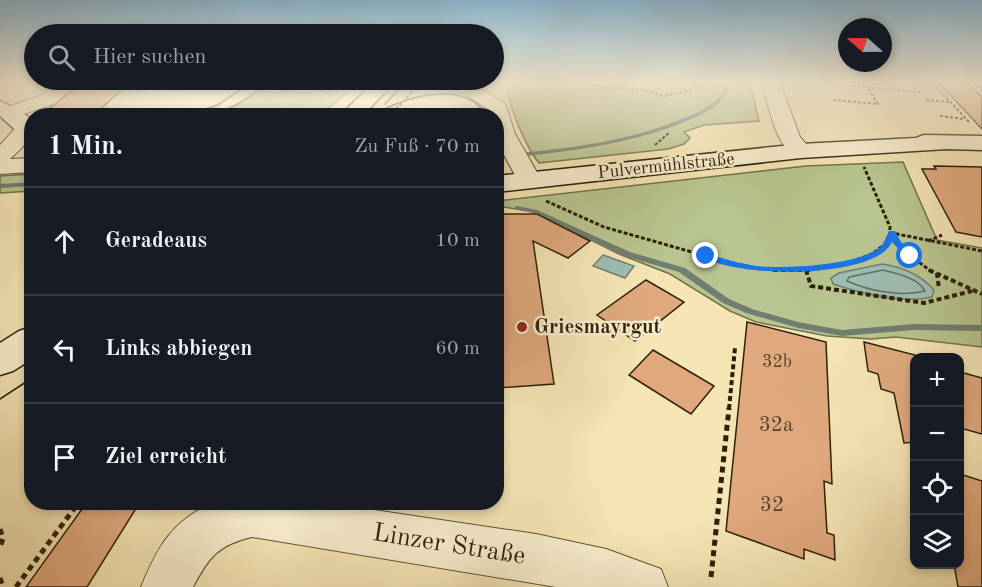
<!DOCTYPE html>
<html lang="de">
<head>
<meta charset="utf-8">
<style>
  :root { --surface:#171b24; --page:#242831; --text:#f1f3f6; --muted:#9ea1a6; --line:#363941 }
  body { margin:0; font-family:"Old Standard TT",serif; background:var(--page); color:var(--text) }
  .controls { position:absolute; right:18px; bottom:18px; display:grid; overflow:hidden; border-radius:12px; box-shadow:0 3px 9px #0003 }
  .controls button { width:54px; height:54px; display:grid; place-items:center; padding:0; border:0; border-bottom:2px solid var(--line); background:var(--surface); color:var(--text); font:30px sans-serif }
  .compass { position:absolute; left:838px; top:18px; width:54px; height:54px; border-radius:50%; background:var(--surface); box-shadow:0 3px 9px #0003; rotate:290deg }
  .stop { position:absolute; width:18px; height:18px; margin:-14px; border:4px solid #1a73e8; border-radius:50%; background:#fff }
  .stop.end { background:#1a73e8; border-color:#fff; box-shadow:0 2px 6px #0008 }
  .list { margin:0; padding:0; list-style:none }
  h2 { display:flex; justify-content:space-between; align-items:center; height:78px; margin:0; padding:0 24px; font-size:26px }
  h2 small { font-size:20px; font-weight:400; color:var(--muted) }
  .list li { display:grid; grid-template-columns:39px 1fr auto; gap:18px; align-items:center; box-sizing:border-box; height:108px; padding:0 24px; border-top:2px solid var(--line) }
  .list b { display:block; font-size:22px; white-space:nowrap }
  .list em { font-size:20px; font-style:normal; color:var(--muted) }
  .icon { flex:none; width:33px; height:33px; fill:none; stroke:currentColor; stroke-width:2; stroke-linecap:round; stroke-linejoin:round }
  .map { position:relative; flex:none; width:982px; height:587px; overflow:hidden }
  .search { position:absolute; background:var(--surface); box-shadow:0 3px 9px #0003; left:24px; top:24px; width:480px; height:66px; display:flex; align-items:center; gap:15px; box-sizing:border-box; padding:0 21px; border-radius:33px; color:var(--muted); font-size:22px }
  .panel { position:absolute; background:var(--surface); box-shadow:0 3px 9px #0003; left:24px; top:108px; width:480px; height:402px; border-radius:24px }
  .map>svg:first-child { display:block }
  .green { fill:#b8c590; stroke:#72724d; stroke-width:1.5 }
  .water { fill:#9dbeb3; stroke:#707e6f; stroke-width:1.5 }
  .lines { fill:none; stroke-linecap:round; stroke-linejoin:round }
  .shore { stroke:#656e5e; stroke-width:1.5 }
  .stream { fill:#707e6f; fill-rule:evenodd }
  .building { fill:#dfa97d; stroke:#2d1f0a; stroke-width:1.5 }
  .lane-casing { stroke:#5f5034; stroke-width:4 }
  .street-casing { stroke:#5f5034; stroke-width:2 }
  .secondary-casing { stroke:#2d1f0a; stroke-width:3 }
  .path-far3 { stroke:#2d1f0a; stroke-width:2; stroke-dasharray:3 2; stroke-linecap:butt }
  .path-far2 { stroke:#2d1f0a; stroke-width:3; stroke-dasharray:4 2; stroke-linecap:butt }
  .path-far1 { stroke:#2d1f0a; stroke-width:4; stroke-dasharray:5 3; stroke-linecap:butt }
  .path { stroke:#2d1f0a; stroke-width:5; stroke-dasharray:6 4.5; stroke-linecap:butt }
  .lane { fill:#f8eece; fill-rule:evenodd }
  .street { fill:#f8eece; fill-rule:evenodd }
  .secondary { fill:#f8eece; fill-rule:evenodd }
  .tram { stroke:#2d1f0a; stroke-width:1.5 }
  .route { fill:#1a73e8 }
  .poi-dot { fill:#8f2418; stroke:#f8eece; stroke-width:2 }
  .labels { text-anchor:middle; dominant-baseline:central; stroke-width:5; stroke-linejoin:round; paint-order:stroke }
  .far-street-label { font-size:18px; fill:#2d1f0a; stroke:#f8eece }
  .number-label { font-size:18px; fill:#5a4227 }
  .poi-label { font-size:21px; font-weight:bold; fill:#2d1f0a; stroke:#f8eece; text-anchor:start }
  .near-number-label { font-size:21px; fill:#5a4227 }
  .near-street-label { font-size:26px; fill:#2d1f0a; stroke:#f8eece }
</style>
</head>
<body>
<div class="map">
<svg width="982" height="587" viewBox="0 0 982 587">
  <rect width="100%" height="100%" fill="#f5e5b4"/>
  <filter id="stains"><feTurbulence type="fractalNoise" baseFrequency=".00333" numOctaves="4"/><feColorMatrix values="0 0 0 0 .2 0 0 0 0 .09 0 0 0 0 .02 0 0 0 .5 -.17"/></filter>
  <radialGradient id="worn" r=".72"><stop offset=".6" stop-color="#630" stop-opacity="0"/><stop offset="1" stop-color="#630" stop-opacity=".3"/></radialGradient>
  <g class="green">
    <path d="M 348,83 L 358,83 L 320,115 L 202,116 L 254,90 L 279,93 L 284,90 L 307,93 L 312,89 L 328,92 Z"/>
    <path d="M 509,83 L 750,83 L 759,121 L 704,125 L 684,132 L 690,138 L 684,144 L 668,149 L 539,163 C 528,150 503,97 509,83 Z"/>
    <path d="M 903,162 L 937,240 L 982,248 L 982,347 L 896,337 L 871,339 L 827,336 L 756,322 L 730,311 L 670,274 L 619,254 L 535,212 L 497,206 L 496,201 L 806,166 Z"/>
    <path d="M 31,174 L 31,191 L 0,193 L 0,176 Z"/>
  </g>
  <g class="water">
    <path d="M 603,255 L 634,266 L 625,278 L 593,266 Z"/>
    <path d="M 882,264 C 902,267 921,275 934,290 L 932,297 C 901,304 863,294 833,284 L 831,278 L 839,273 Z"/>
  </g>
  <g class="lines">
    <path class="shore" d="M 883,270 C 897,274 917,277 925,291 C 901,297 869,291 847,281 L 849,277 Z"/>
    <g class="stream">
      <path d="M 729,83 L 733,83 C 729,89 725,97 720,102 C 710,112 692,119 679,124 C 622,146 558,153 496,159 L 496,155 C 556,150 618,144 674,122 C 688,117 703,111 715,101 C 720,97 725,89 729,83 Z"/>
      <path d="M 32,182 L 32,186 L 0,188 L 0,184 Z"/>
      <path d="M 517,206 L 537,210 L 630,252 L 685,268 L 729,299 L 752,309 L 798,322 L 842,330 L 914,324 L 982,325 L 982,331 L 914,330 L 842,336 L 798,328 L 746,313 L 723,303 L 679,272 L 624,256 L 533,213 L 515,209 L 515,207 Z"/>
    </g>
  </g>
  <g class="building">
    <path d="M 939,83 L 967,83 L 982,97 L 982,129 Z"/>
    <path d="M 126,86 L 96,113 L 42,114 L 77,87 Z"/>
    <path d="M 934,166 L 982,167 L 982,237 L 956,232 L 922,169 L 936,169 Z"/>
    <path d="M 496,214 L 537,214 L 590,241 L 568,258 L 533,241 L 554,384 L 496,388 L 496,346 L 499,345 L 496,309 Z"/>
    <path d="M 646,280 L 684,302 L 635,341 L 597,315 Z"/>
    <path d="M 747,322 L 826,342 L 832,484 L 824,481 L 827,533 L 834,535 L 835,560 L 804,549 L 804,559 L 726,531 Z"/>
    <path d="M 864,342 L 915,355 L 915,442 L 904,443 L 894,393 L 881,389 L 878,374 L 868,371 Z"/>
    <path d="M 653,350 L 714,386 L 691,414 L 629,375 Z"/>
    <path d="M 960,372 L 982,378 L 982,434 L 960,428 Z"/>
    <path d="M 960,474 L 982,481 L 982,587 L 958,587 L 954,564 L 960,564 Z"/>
    <path d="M 87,502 L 140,502 L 87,587 L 26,587 Z"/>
  </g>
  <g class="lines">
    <defs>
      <path id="lane" d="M 253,83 L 264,83 C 243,103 218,116 189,116 L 218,106 Z"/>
      <g id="street">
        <path d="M 58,83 L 78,83 L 54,104 L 11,118 L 4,116 L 1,112 L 4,108 L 40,96 Z"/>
        <path d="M 448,83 L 470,83 L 505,103 L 515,134 L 542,181 L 539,186 L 530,188 L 521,186 L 518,181 L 496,140 L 496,116 L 490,116 L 489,110 Z"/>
        <path d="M 762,83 L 780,83 L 800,137 L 812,151 L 809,156 C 777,164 769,105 762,83 Z"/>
        <path d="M 26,122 L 32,123 C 32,140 22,148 10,159 L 32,158 L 32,172 L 0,174 L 0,145 L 19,124 Z"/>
        <path d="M 215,502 L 320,502 L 536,534 L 606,549 L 661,569 L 668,587 L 556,587 L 252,537 C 218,545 209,557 193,587 L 141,587 C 158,546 172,520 215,502 Z"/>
      </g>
      <g id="secondary">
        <path d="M 374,83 L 394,83 L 362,116 L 339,116 Z"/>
        <path d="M 0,101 L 22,112 L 32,120 L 32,140 L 24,138 L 0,116 Z"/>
        <path d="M 924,135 L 982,136 L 982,150 L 947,149 L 801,158 L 496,192 L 496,176 L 801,144 L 916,138 Z"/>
        <path d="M 32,327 L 32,359 L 13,371 L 0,375 L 0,343 L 19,331 Z"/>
      </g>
    </defs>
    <use href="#lane" class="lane-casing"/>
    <use href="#street" class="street-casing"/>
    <use href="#secondary" class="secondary-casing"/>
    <g class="path-far3">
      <path d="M 420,83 L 436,84"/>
      <path d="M 571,83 L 643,90 L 664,96 L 688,91 L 699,83"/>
      <path d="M 818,83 L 920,92"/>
      <path d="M 933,83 L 969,122"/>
      <path d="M 973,83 L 982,91"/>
      <path d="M 833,100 L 878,104 L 867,87"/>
      <path d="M 926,100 L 950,102"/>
      <path d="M 389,116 L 421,83"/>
      <path d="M 940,116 L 965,119"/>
      <path d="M 655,145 L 670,132"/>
    </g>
    <g class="path-far2">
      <path d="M 546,201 L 604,227 L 727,262 L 761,269 L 810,270 L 843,265 L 872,254 L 889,241 L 890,227 L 864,167"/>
      <path d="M 928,241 L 942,235"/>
      <path d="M 932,272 L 908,254 L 892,233 L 982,251"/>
    </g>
    <g class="path-far1">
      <path d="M 773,270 L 810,270"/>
      <path d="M 806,270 L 811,286 L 924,303 L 972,291"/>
      <path d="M 929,270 L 982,294"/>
      <path d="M 937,273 L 939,289"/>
      <path d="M 729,409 L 735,348"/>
    </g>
    <g class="path">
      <path d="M 29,433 L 32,435"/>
      <path d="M 0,529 L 3,538 L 0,548"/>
      <path d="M 711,577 L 729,408"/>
      <path d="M 0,578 L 3,587"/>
      <path d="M 16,587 L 79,502"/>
    </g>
    <use href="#lane" class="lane"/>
    <use href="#street" class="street"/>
    <use href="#secondary" class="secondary"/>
    <g class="tram">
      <path d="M 385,104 L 405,83"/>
      <path d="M 374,115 C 401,97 468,78 486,116"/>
      <path d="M 0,399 L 32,378"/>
    </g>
  </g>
  <linearGradient id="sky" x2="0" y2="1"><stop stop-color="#8ab8d3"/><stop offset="0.5" stop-color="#faf3dd"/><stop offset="1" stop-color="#faf3dd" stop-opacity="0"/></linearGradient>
  <rect width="982" height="165" fill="url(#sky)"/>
  <path class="route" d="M 889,231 L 895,231 L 901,242 L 913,254 L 913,258 L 907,258 L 892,242 C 875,280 732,278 702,256 L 706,254 C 723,258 740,264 756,266 C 782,269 866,266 883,244 C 885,240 887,235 889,231 Z"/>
  <circle class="poi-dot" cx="522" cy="327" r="6"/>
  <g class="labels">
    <g class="far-street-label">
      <text transform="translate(666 166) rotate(-6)">Pulvermühlstraße</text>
    </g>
    <g class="number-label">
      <text x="777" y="362">32b</text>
    </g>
    <g class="poi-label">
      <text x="534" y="327">Griesmayrgut</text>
    </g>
    <g class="near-number-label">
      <text x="776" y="425">32a</text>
      <text x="772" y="505">32</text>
    </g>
    <g class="near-street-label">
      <text transform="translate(449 545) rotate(9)">Linzer Straße</text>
    </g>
  </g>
  <rect width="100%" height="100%" filter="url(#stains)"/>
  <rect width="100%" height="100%" fill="url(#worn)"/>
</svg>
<div class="controls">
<button>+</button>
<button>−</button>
<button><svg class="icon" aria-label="locate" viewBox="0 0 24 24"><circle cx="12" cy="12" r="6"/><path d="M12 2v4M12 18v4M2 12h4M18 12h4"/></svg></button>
<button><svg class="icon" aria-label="layers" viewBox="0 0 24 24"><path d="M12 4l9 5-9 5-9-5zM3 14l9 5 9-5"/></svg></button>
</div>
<svg class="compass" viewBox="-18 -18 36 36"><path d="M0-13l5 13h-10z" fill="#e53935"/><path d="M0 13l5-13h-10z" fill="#9ea1a6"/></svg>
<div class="stop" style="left:910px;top:256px"></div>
<div class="stop end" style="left:706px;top:256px"></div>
<div class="search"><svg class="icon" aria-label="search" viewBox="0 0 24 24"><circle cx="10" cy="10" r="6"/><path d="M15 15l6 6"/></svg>Hier suchen</div>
<section class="panel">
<h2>1 Min.<small>Zu Fuß · 70 m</small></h2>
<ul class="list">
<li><svg class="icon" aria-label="ahead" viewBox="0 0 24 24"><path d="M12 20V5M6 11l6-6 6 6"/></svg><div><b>Geradeaus</b></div><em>10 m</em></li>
<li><svg class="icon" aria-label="left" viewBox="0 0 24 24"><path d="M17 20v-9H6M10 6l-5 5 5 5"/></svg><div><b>Links abbiegen</b></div><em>60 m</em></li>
<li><svg class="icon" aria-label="arrive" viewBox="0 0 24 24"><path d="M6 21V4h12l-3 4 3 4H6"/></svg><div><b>Ziel erreicht</b></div></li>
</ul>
</section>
</div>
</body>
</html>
